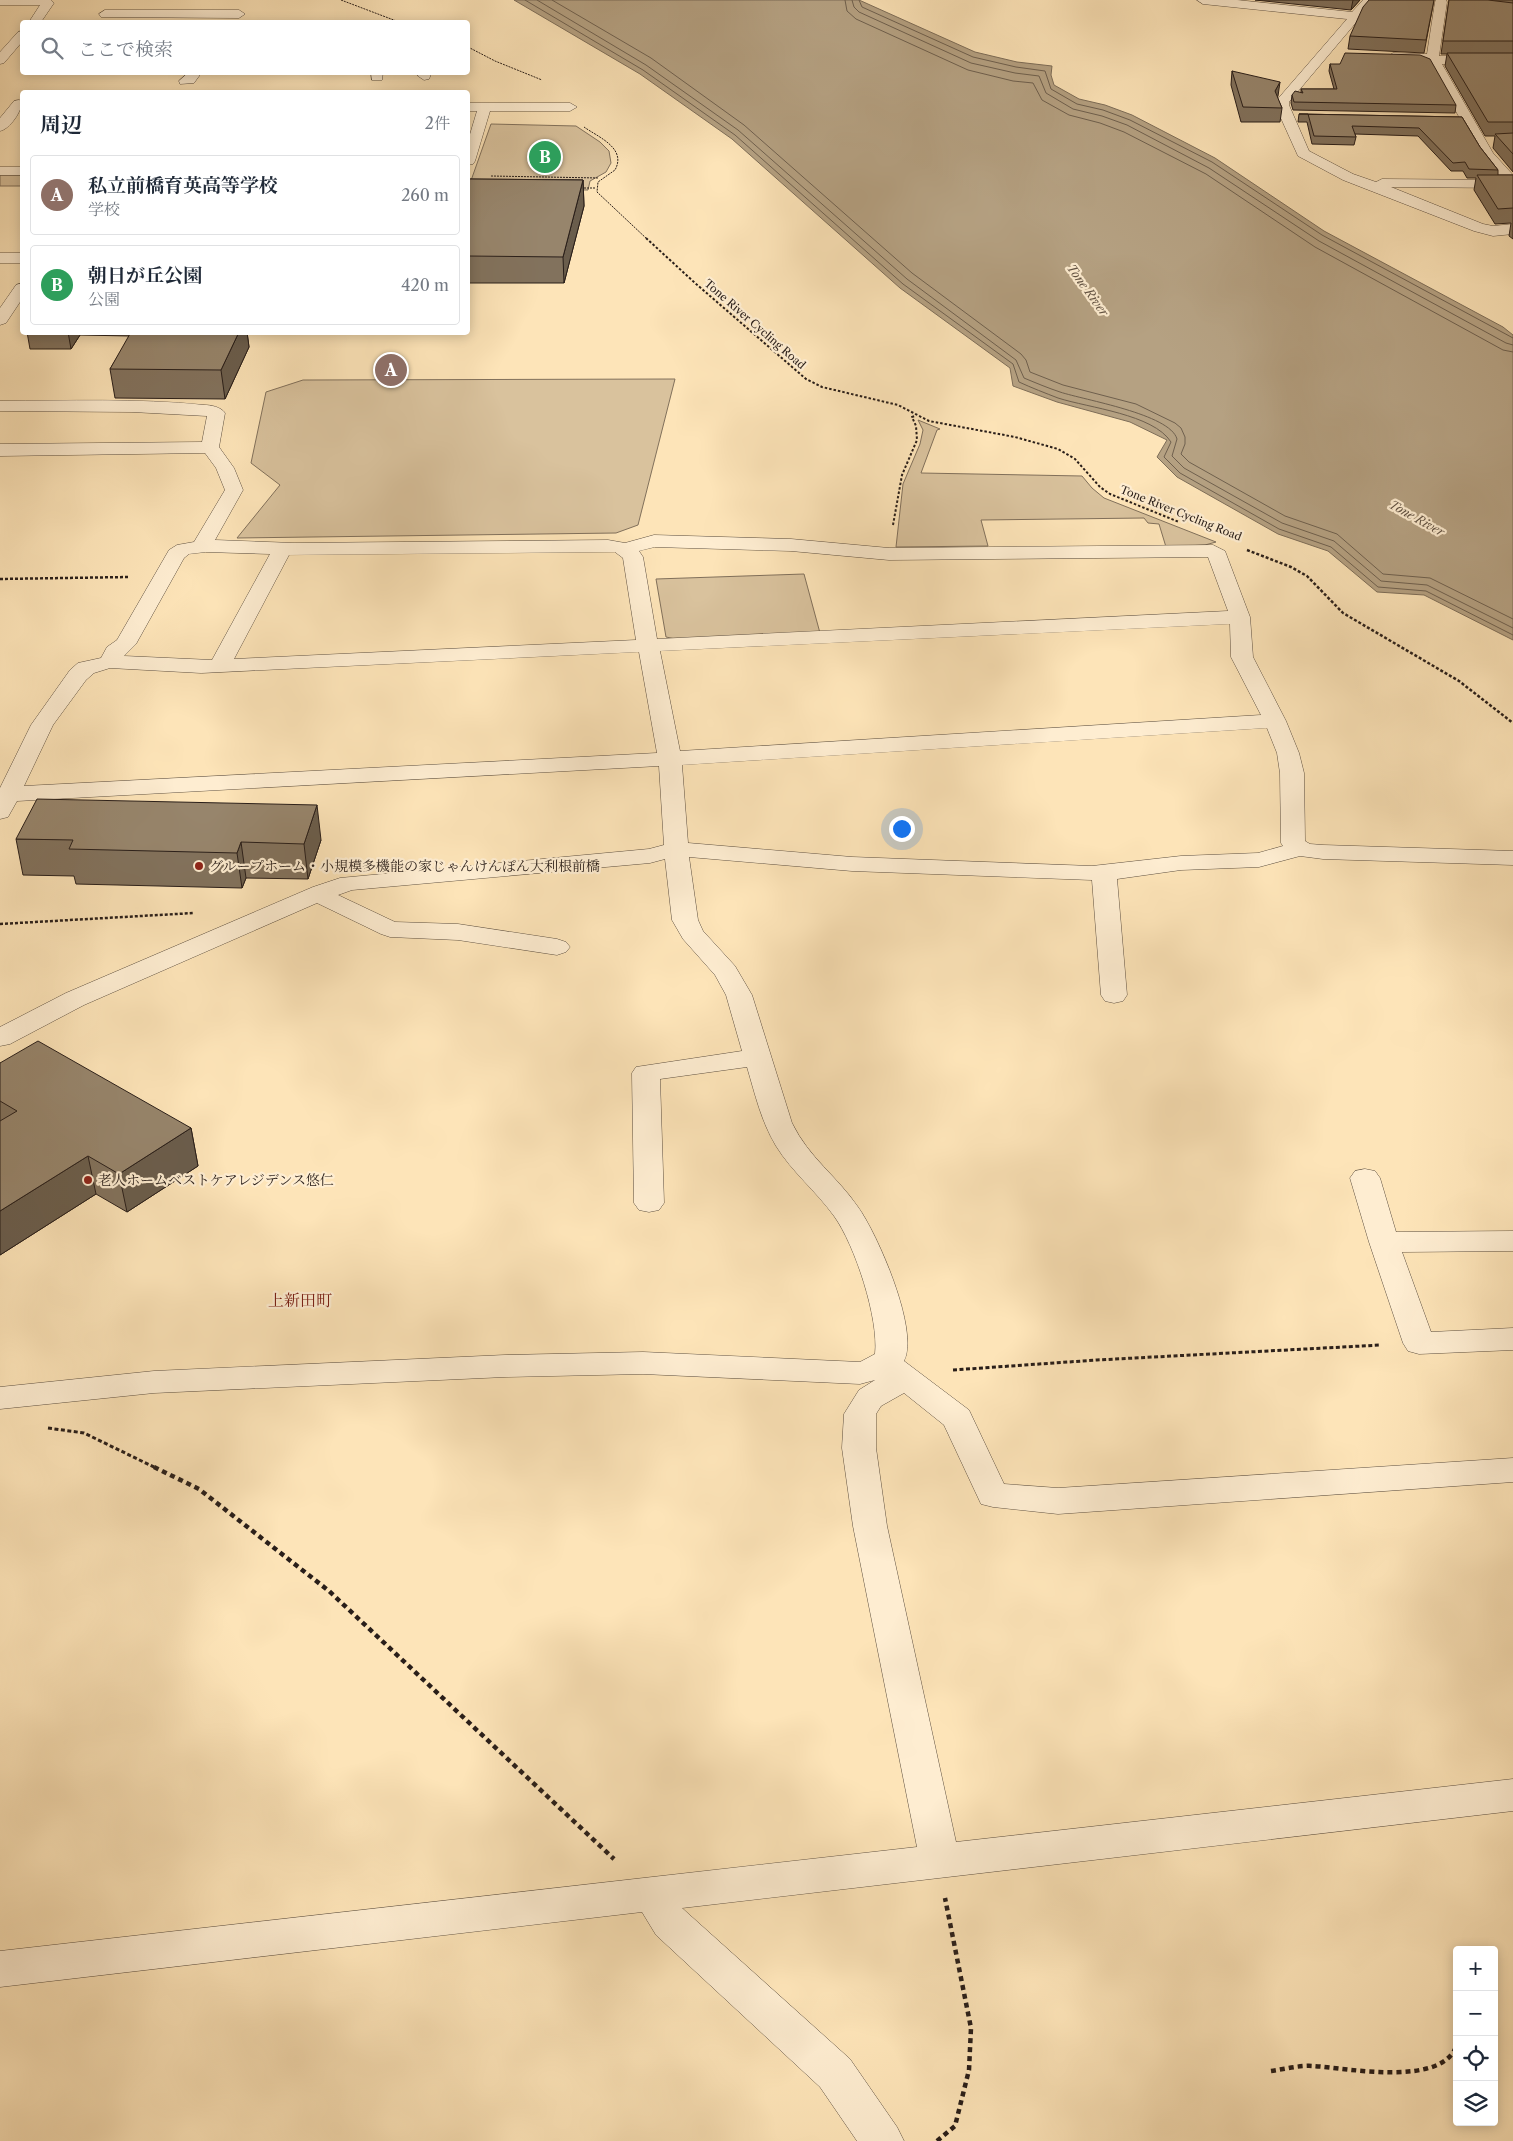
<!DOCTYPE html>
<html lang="ja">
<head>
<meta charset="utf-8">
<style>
  :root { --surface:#fff; --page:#f2f2f3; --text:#1f2937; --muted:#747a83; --line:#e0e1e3; --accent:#8f2418 }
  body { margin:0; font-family:"Libre Caslon Text","Noto Serif JP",serif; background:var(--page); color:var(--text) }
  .controls { position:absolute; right:15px; bottom:15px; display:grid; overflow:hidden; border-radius:5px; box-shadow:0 2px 12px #0003 }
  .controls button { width:45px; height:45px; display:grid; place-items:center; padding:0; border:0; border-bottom:1px solid var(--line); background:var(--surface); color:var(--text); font:25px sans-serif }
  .you { position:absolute; left:901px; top:828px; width:18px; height:18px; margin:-12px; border:4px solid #fff; border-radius:50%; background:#1a73e8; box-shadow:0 0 0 8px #1a73e833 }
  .badge { display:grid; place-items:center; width:32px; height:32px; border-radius:50%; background:var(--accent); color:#fff; font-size:16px; font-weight:700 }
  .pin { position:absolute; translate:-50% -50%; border:2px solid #fff; box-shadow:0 1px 5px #0006 }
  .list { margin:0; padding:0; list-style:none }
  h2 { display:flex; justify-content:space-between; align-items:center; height:65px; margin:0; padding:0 20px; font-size:21px }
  h2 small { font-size:16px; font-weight:400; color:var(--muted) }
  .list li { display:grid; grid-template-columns:32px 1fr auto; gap:15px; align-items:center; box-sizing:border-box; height:80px; margin:0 10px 10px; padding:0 10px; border:1px solid var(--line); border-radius:5px }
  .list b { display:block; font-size:19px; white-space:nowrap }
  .list p { margin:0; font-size:16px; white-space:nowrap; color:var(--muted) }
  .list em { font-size:16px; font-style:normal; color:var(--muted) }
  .icon { flex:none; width:28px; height:28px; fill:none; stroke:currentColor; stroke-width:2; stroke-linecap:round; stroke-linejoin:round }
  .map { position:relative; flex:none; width:1513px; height:2141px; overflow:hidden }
  .search { position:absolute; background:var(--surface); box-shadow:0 2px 12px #0003; left:20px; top:20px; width:450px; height:55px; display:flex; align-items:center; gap:12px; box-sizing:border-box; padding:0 18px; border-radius:5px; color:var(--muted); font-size:19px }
  .panel { position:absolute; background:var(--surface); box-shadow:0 2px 12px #0003; left:20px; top:90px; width:450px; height:245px; border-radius:5px }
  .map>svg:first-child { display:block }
  .green { fill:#d9c29d; stroke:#81705b }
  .water { fill:#b5a182; stroke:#7d6d58 }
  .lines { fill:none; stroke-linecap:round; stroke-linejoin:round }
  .shore { stroke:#6f604e; stroke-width:1 }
  .minor-casing { stroke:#5e5041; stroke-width:1 }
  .path-far4 { stroke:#291e19; stroke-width:1; stroke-dasharray:2 1; stroke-linecap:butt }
  .path-far3 { stroke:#291e19; stroke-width:2; stroke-dasharray:2.5 2; stroke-linecap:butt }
  .path-far2 { stroke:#291e19; stroke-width:2.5; stroke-dasharray:3 2; stroke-linecap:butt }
  .path-far1 { stroke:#291e19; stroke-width:3; stroke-dasharray:4 2.5; stroke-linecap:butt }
  .path { stroke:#291e19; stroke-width:4.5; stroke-dasharray:5 4; stroke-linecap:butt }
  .minor { fill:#feedd1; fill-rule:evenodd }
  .wall { fill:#82725d; stroke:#291e19 }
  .shaded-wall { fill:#6a5d4c; stroke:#291e19 }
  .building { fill:#97856c; stroke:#291e19 }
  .poi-dot { fill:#8f2418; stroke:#feedd1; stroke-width:2 }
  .labels { text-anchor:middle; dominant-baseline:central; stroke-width:4.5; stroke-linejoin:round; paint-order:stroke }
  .far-street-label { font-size:11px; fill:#291e19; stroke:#feedd1 }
  .far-water-label { font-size:12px; font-style:italic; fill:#615243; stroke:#feedd1 }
  .poi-label { font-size:14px; fill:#291e19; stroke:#feedd1; text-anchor:start }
  .quarter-label { font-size:16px; fill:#7a1f14; stroke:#feedd1 }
</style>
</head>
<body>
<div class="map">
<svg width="1513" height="2141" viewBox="0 0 1513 2141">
  <rect width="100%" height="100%" fill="#fde4b8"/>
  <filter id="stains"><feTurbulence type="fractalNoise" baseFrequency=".004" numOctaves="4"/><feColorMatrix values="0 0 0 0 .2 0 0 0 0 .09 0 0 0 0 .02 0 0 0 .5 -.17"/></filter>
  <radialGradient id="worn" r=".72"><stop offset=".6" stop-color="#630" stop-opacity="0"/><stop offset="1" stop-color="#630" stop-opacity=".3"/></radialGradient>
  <g class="green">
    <path d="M 491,124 L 576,126 L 600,142 L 609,151 L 611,163 L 606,172 L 590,181 L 588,190 L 468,189 Z"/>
    <rect x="0" y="175" width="22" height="11"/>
    <path d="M 675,379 L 638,525 L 616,533 L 237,538 L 280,485 L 251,463 L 266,392 L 303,380 Z"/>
    <path d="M 918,420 L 940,429 L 937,430 L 921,473 L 1082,476 L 1092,488 L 1104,498 L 1216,542 L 1205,545 L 1166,547 L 1159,524 L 1148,523 L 1144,518 L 981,520 L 988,546 L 896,547 L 903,484 L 920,444 L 923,430 Z"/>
    <path d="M 804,574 L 820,633 L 680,640 L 666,637 L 656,579 Z"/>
  </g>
  <path class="water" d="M 514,0 L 859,0 L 975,52 L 1017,62 L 1052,66 L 1051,75 L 1054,85 L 1079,99 L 1105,105 L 1132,115 L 1215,158 L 1324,231 L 1503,327 L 1513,335 L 1513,640 L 1424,595 L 1377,592 L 1328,551 L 1278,534 L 1177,477 L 1157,457 L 1167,440 L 1130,422 L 1057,402 L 1013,386 L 1010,368 L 900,288 L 732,139 L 640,74 Z"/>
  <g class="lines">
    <g class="shore">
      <path d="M 525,0 L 643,70 L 735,135 L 903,284 L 1013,364 L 1019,382 C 1032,388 1045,393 1058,398 C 1089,408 1153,414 1171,442 L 1164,457 L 1180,473 L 1279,529 L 1331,547 L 1378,587 L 1426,591 L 1513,635"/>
      <path d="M 537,0 L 646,65 L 738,130 L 907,279 L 1016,360 L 1024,378 C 1036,383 1048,388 1060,392 C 1084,400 1170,414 1177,439 L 1172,456 L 1184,468 L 1282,523 L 1334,541 L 1381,581 L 1427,585 L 1513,628"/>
      <path d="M 552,0 L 651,58 L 744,125 L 912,273 L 1021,354 L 1026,360 L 1030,372 L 1063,385 L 1136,404 L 1175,423 L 1181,428 L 1185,437 L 1185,444 L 1181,454 L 1189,462 L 1285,516 L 1337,534 L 1383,574 L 1430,578 L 1513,619"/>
      <path d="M 845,0 L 847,11 L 856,19 L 968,70 L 1013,81 L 1033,83 L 1042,100 L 1069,115 L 1100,123 L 1124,132 L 1206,174 L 1315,247 L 1503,350 L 1513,352"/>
      <path d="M 852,0 L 854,7 L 859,12 L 971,63 L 1015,73 L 1039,76 L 1046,93 L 1073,109 L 1102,116 L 1127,125 L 1209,168 L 1319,241 L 1506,343 L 1513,345"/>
      <path d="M 859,0 L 862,7 L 973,57 L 1016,67 L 1045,71 L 1051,89 L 1077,104 L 1103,110 L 1130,120 L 1212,162 L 1322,235 L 1513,338"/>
    </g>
    <defs>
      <g id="minor">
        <path d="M 0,0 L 51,0 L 54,3 L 41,22 L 29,22 L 40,5 L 0,5 Z"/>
        <path d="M 1197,0 L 1237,0 L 1352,12 L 1363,0 L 1375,0 L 1289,102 L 1289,105 L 1309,151 L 1353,174 L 1376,182 L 1382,179 L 1501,180 L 1480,155 L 1430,64 C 1418,58 1396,67 1387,57 L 1393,53 L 1427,54 L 1435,2 L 1436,0 L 1446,0 L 1447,2 L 1439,56 L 1513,56 L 1513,64 L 1442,64 L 1493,153 L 1513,175 L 1513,188 L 1391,187 L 1483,224 L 1493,226 L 1513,224 L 1513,234 L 1493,236 L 1474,231 L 1343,180 L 1298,156 L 1275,105 L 1276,101 L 1347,19 L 1203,4 Z"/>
        <path d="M 105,10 L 239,10 L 245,14 L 239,18 L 101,17 L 99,14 Z"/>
        <path d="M 22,31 L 22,42 L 4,63 L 0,64 L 0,52 L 18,32 Z"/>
        <path d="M 189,72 L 202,72 L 194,83 L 180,84 L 179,81 Z"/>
        <path d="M 371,72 L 383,72 L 382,80 L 372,80 Z"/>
        <path d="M 419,72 L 432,72 L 429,79 L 424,80 L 418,76 Z"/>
        <path d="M 19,100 L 22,101 C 22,111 10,129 0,131 L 0,118 L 14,101 Z"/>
        <path d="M 468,103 L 570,103 L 577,107 L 570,111 L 490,111 L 475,161 L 473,164 L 468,165 L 468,141 L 477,111 L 468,111 Z"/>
        <rect x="0" y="167" width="22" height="8"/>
        <rect x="0" y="253" width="22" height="10"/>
        <path d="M 22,283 L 22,299 L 6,323 L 0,325 L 0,308 L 16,285 Z"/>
        <path d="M 0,401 C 68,401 137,398 204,405 C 211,405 221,407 225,413 L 219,447 L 234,468 L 243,490 L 215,540 L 294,543 L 608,540 L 625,543 L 654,535 L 791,539 L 889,548 L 1213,545 L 1225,551 L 1250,617 L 1253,657 L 1286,721 L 1299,753 L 1304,773 L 1305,841 L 1310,844 L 1323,845 L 1513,851 L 1513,865 L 1323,859 L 1300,856 L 1259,867 L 1181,870 L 1117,879 L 1127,995 L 1123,1001 L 1114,1003 L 1105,1001 L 1101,995 L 1092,880 L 852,871 L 689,857 L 698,920 L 703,931 L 735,966 L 752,995 L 792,1123 C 809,1158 837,1176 858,1207 C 877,1233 920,1331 904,1361 L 969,1410 L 1004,1484 L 1058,1488 L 1513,1458 L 1513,1482 L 1058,1514 L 993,1507 L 981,1504 L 944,1425 L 904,1393 L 881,1406 L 876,1414 L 876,1448 L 887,1526 L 956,1842 L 1513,1779 L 1513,1811 L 682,1908 L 850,2059 L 897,2127 L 904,2141 L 857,2141 L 820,2087 L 656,1935 L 642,1912 L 0,1987 L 0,1951 L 917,1847 L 853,1526 L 842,1448 L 844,1414 L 859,1390 L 875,1380 L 860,1384 L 643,1374 L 505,1377 L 154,1393 L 0,1409 L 0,1387 L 154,1371 L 505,1355 L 643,1352 L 860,1362 L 875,1354 C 879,1319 855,1245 834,1216 C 816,1191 792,1172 776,1146 C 761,1121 755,1094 747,1067 L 660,1079 L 664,1203 L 659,1210 L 649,1212 L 639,1210 L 634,1203 L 632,1073 L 636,1067 L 742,1051 L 726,995 L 715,975 L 683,939 L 672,920 L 665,859 L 650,863 L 352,890 L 338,895 L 395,922 L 458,924 L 557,939 L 566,942 L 570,947 L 566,952 L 557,955 L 458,940 L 390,937 L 381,934 L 317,903 L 84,1005 L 10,1044 L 0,1046 L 0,1027 L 66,993 L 313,887 L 340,878 L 649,849 L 664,845 L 659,766 L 17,801 L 8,817 L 0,819 L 0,788 L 31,725 L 70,670 L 78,663 L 101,658 L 107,647 L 117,640 L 169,550 L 177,545 L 194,542 L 225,490 L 216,468 L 205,453 L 0,456 L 0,444 L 202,442 L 207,416 L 132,412 L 0,411 ZM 655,547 L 791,551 L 889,560 L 1208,557 L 1228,611 L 657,639 L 643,557 L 639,551 ZM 206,552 L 270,554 L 212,660 L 124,656 L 136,644 L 184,558 L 189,554 ZM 615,552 L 623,558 L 636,640 L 234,659 L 289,555 ZM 1230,624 L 1231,657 L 1261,715 L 680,751 L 660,651 ZM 639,652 L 657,753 L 24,786 L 53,725 L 86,680 L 94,673 L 110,668 L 201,673 ZM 1267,728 L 1277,753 L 1280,773 L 1281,843 L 1283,846 L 1258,853 L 1181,856 L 1092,866 L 852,857 L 688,843 L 682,765 Z"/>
        <path d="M 1365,1169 L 1375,1171 L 1380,1178 L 1396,1232 L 1513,1231 L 1513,1251 L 1402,1252 L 1431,1332 L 1513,1328 L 1513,1350 L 1419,1354 L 1408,1351 L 1403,1343 L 1369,1242 L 1350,1178 L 1355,1171 Z"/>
      </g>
    </defs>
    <use href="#minor" class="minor-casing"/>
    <g class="path-far4">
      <path d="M 341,0 L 399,22"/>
      <path d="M 468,47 L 495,61 L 542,80"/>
      <path d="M 584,127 C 598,137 627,148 615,170 L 598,182 L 597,192 L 647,239"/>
      <path d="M 491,176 L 599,178"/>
      <path d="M 581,188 L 596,188"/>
    </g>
    <g class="path-far3">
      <path d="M 646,238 L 695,283 L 806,379 L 822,387 L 898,405 L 929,421 L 1015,437 L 1058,449 L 1075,459 L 1100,487 L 1110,494 L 1179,522"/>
      <path d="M 893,525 L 902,475 L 917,440 L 916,426 L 912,417 L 915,416"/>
    </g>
    <g class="path-far2">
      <path d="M 1247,550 L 1291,567 L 1307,576 L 1343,613 L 1459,681 L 1513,723"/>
      <path d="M 0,579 L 128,577"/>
      <path d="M 0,924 L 194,913"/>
    </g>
    <g class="path-far1">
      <path d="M 953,1370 L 1097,1360 L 1381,1345"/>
      <path d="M 48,1428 L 84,1433 L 156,1468"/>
    </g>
    <g class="path">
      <path d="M 154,1467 L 199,1489 L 329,1591 L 614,1859"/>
      <path d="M 1271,2071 C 1285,2069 1300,2065 1313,2066 C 1348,2068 1444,2088 1457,2044"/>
      <path d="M 937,2141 L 955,2126 L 969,2070 L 971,2028 L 945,1898"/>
    </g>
    <use href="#minor" class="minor"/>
  </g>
  <g class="wall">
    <path d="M 1255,0 L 1360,0 L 1351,10 Z"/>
    <path d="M 1434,0 L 1424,53 L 1348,49 L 1350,36 Z"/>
    <path d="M 1449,0 L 1513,0 L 1513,172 L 1493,148 L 1495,136 L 1485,136 L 1445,66 L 1447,54 L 1441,54 Z"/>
    <path d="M 1330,64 L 1456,105 L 1455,113 L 1293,110 L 1291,103 L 1292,95 L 1301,93 L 1301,89 L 1334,89 L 1329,71 Z"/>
    <path d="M 1232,71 L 1278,96 L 1277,97 L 1282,108 L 1280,122 L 1241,122 L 1231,85 Z"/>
    <path d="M 1299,114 L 1462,117 L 1480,147 L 1498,170 L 1498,175 L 1513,175 L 1513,239 L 1509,236 L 1511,223 L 1495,224 L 1474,190 L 1476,178 L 1467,178 L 1463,171 L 1451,171 L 1418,136 L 1355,134 L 1356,137 L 1354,145 L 1312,144 L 1307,122 L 1298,122 Z"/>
    <path d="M 468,179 L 583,180 L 584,206 L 564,283 L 468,283 Z"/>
    <path d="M 27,332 L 247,332 L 249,347 L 225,399 L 115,398 L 110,369 L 130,336 L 80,335 L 71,349 L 30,349 Z"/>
    <path d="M 16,839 L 321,840 L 308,879 L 246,878 L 242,888 L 76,884 L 74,876 L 23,875 Z"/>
    <path d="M 0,1063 L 191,1128 L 198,1166 L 127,1212 L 96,1194 L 0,1255 Z"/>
  </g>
  <g class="shaded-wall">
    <path d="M 1353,0 L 1360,0 L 1351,10 Z"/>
    <path d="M 1280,82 L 1278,96 L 1273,106 L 1275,91 Z"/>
    <path d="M 583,180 L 584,206 L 564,283 L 563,257 Z"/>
    <path d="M 68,332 L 79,332 L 80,335 L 71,349 Z"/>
    <path d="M 239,332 L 247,332 L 249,347 L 225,399 L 221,370 Z"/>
    <path d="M 317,805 L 321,840 L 308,879 L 304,844 Z"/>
    <path d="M 241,842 L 246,878 L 242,888 L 237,853 Z"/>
    <path d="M 191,1128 L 198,1166 L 127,1212 L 119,1174 Z"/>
    <path d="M 88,1156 L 96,1194 L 0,1255 L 0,1211 Z"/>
  </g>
  <g class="building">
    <path d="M 1369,0 L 1434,0 L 1426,40 L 1350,36 L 1363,7 Z"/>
    <path d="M 1449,0 L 1488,0 L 1513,3 L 1513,41 L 1443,41 Z"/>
    <path d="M 1345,53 L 1420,55 L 1430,59 L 1456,105 L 1294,102 L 1292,95 L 1295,91 L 1303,93 L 1301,89 L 1337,89 L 1330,64 L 1340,64 Z"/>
    <path d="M 1447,53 L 1513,53 L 1513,122 L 1488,122 Z"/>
    <path d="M 1232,71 L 1280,82 L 1275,91 L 1282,108 L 1243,107 Z"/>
    <path d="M 1299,114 L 1462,117 L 1480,147 L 1498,170 L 1469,169 L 1465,162 L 1453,163 L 1419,128 L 1352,126 L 1356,137 L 1314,136 L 1308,114 Z"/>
    <path d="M 1513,133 L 1513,154 L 1495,134 Z"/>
    <path d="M 1477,175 L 1513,175 L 1513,208 L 1498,209 Z"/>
    <path d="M 468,179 L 583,180 L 563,257 L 468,256 Z"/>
    <path d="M 131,332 L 239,332 L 221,370 L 110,369 Z"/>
    <path d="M 37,799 L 317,805 L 304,844 L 241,842 L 237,853 L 69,849 L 73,840 L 16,839 Z"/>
    <path d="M 38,1041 L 191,1128 L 119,1174 L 88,1156 L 0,1211 L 0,1121 L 17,1111 L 0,1101 L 0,1063 Z"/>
  </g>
  <g class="poi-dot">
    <circle cx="199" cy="866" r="5"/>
    <circle cx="88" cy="1180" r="5"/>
  </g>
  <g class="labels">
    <g class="far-street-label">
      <text transform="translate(755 324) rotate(41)">Tone River Cycling Road</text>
      <text transform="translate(1181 513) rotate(22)">Tone River Cycling Road</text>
    </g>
    <g class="far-water-label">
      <text transform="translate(1088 290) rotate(54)">Tone River</text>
      <text transform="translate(1417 518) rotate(29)">Tone River</text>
    </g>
    <g class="poi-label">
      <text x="209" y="866">グループホーム・小規模多機能の家じゃんけんぽん大利根前橋</text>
      <text x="98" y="1180">老人ホームベストケアレジデンス悠仁</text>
    </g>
    <g class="quarter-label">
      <text x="300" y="1300">上新田町</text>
    </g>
  </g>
  <rect width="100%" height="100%" filter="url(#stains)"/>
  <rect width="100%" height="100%" fill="url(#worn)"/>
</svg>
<div class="controls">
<button>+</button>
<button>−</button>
<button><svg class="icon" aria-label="locate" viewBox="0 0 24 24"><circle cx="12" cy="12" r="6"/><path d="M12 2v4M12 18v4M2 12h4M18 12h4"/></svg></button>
<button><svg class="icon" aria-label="layers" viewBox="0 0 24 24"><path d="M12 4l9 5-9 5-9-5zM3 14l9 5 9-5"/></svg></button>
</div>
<div class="you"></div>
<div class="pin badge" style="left:391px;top:370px;background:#8d6e63">A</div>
<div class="pin badge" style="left:545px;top:157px;background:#2e9e5b">B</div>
<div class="search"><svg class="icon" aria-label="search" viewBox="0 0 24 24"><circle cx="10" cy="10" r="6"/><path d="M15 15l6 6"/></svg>ここで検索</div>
<section class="panel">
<h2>周辺<small>2件</small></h2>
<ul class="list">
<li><span class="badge" style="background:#8d6e63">A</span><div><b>私立前橋育英高等学校</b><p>学校</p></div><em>260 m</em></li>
<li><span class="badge" style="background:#2e9e5b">B</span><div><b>朝日が丘公園</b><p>公園</p></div><em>420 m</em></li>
</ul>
</section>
</div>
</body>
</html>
